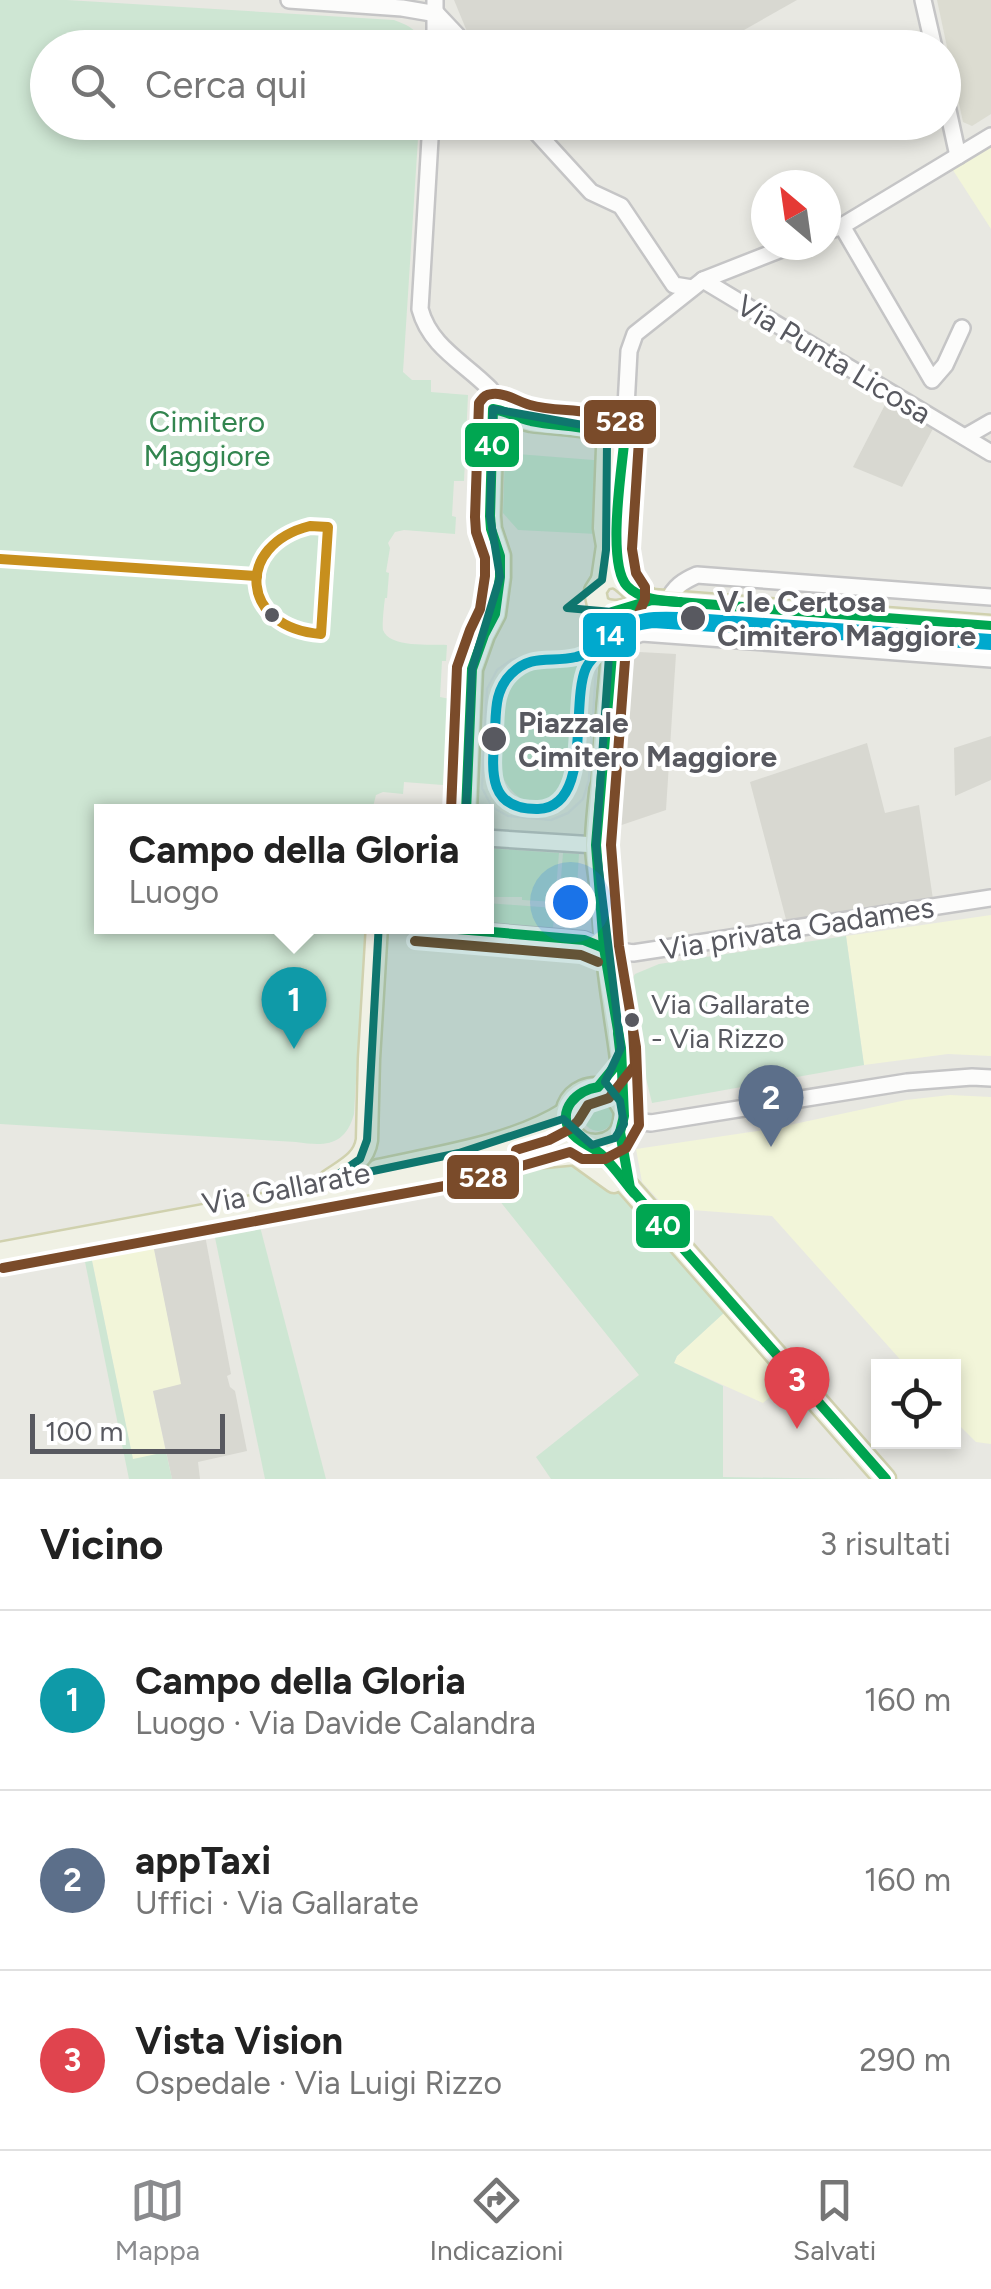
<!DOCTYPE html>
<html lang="it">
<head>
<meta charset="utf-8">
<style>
  :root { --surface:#fff; --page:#f2f2f2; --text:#222; --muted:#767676; --line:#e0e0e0; --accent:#8a8b8e }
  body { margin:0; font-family:Figtree,sans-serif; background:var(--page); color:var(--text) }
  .controls { position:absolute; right:30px; bottom:30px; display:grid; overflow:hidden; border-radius:0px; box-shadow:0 5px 15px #0003 }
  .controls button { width:90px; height:90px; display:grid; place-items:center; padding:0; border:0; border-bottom:2px solid var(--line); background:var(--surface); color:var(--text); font:50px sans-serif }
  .compass { position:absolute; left:751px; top:170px; width:90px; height:90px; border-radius:50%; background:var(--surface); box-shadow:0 5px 15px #0003; rotate:331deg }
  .scale { position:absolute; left:30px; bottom:25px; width:195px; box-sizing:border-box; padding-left:10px; border:5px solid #585960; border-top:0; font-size:28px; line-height:35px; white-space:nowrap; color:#585960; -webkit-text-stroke:8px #fff; paint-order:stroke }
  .you { position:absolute; left:570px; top:902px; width:35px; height:35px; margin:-25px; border:8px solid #fff; border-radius:50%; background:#1a73e8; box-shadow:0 0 0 15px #1a73e833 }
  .badge { display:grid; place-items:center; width:65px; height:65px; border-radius:50%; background:var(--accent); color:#fff; font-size:32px; font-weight:700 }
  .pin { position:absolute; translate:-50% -82px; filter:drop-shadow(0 2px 5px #0008) }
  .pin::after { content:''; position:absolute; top:52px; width:35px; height:30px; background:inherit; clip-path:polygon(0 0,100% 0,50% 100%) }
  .popup { position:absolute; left:94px; top:804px; width:400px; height:130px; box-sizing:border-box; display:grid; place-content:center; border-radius:0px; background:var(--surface); filter:drop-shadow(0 2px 8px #0005); font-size:32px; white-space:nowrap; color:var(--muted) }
  .popup b { font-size:38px; color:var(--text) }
  .popup::after { content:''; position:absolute; left:50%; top:100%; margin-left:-20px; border:20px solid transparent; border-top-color:var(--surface) }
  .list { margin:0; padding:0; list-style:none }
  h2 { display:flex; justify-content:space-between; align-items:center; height:130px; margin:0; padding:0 40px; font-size:42px }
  h2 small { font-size:32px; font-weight:400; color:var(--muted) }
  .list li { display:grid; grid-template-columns:65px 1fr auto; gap:30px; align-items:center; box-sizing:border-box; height:180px; padding:0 40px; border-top:2px solid var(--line) }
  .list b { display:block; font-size:38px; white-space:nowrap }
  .list p { margin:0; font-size:32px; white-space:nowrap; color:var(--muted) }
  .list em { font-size:32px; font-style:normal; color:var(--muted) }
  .icon { flex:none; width:55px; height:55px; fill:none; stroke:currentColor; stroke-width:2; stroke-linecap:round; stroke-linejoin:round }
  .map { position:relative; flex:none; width:991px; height:1479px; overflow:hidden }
  .search { position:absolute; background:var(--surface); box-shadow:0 5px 15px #0003; left:30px; right:30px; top:30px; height:110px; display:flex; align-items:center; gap:25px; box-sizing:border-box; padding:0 35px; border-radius:55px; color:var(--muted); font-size:38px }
  .sheet { height:670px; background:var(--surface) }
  nav { display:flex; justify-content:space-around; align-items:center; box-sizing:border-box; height:140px; border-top:2px solid var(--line); background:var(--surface); font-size:28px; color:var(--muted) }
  nav a { display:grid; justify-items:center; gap:5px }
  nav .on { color:var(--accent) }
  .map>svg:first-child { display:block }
  .commercial { fill:#f2f5d9 }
  .industrial { fill:#d8d8d1 }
  .education { fill:#dcdcd1 }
  .green { fill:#cee6d3 }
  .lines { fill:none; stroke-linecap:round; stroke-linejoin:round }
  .minor-casing { stroke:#c5c5c6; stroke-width:20 }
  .major-casing { stroke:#d0d1ae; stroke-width:25 }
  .minor { stroke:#fcfcfb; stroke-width:15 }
  .major { stroke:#f0f1e5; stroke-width:20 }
  .tram { stroke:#e2e2e2; stroke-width:2.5 }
  .bus-1-casing { stroke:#fff; stroke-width:18 }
  .bus-2-casing { stroke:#fff; stroke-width:18 }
  .bus-3-casing { stroke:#fff; stroke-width:18 }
  .bus-1 { stroke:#00a651; stroke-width:10 }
  .bus-2 { stroke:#7a4b2a; stroke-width:10 }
  .bus-3 { stroke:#c78f1d; stroke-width:10 }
  .tram-1-casing { stroke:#fff; stroke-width:18 }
  .tram-1 { stroke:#00a9ce; stroke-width:10 }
  .marked { fill:#0f766e; fill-opacity:0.2; stroke:#0f766e; stroke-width:8; stroke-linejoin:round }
  .bus-dot { fill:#585960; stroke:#fff; stroke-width:4 }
  .labels { text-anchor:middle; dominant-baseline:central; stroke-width:8; stroke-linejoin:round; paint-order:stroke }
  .bus-label { font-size:28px; fill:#585960; stroke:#fff; text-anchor:start }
  .street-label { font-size:30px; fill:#585960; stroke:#fff }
  .park-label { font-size:30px; fill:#32854f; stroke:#fff }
  .stop-label { font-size:30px; font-weight:bold; fill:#585960; stroke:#fff; text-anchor:start }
  .line-badge { stroke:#fff; stroke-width:4 }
  .badge-label { font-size:28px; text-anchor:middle; font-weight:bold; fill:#fff }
</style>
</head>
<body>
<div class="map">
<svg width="991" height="1479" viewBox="0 0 991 1479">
  <rect width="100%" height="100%" fill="#e8e8e2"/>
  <g class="commercial">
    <path d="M 991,137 L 991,229 L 949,164 Z"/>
    <path d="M 991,915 L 991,1056 L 948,1054 L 864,1065 L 846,936 Z"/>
    <path d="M 950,1095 L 991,1097 L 991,1444 L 976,1442 L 954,1420 L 954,1366 L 906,1366 L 772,1216 L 666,1208 L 642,1182 L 636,1149 L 771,1129 L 906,1100 Z"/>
    <path d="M 152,1239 L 182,1385 L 153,1391 L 166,1452 L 133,1460 L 90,1251 Z"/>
    <path d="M 732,1305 L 794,1376 L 763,1403 L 674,1363 L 677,1356 Z"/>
  </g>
  <g class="industrial">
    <path d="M 454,0 L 797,0 L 714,47 L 479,48 L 468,34 Z"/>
    <path d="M 890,395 L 936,423 L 902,487 L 853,467 Z"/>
    <path d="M 621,651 L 676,654 L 666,810 L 598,833 Z"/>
    <path d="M 991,736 L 991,780 L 955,796 L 954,748 Z"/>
    <path d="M 867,743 L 885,813 L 919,805 L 934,906 L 788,927 L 750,782 Z"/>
    <path d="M 204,1230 L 231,1374 L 227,1376 L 230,1387 L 235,1391 L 247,1451 L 198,1462 L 200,1479 L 172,1479 L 153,1391 L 181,1384 L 152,1239 Z"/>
  </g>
  <path class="education" d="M 937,0 L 991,0 L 991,114 L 972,126 L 963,122 Z"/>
  <g class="green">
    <path d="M 0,0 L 67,0 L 394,20 C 408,25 419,30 424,47 L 48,48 L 48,122 L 419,123 L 403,372 L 412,380 L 431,380 L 431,392 L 468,395 L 464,481 L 454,481 L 452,516 L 456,517 L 455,534 L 404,530 L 395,532 L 388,543 L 390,548 L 386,572 L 389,573 L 387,598 L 385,598 C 384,605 382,625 383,630 C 389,648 431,644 447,645 L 446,661 L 442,661 L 440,697 L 450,699 L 443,785 L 404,782 L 403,794 L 383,792 L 376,795 L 372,811 L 101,812 L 101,926 L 365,927 L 354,1114 C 345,1147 324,1146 296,1142 L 0,1124 Z"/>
    <path d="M 505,453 L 619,462 L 616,535 L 518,530 L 503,513 Z"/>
    <path d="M 591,652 L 593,654 L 579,674 L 570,777 C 554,822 511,806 499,768 C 494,750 498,732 499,714 C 500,700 500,687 511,677 C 537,654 565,669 591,652 Z"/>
    <path d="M 486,848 L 559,853 L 555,902 L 522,900 L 522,897 L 487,897 Z"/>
    <path d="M 563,853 L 579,854 L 576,904 L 559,902 Z"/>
    <path d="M 487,903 L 555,908 L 553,928 L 487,923 Z"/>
    <path d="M 846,936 L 864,1065 L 652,1103 L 625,992 L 635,974 L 659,964 Z"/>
    <circle cx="598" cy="1116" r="15"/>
    <path d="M 566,1164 C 588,1169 604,1188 625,1196 L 725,1312 L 677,1356 L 674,1363 L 723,1386 L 723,1477 L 848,1479 L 551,1479 L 536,1457 L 639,1375 L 487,1185 L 488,1178 Z"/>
    <path d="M 258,1219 L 326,1479 L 265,1479 L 213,1228 Z"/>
    <path d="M 90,1251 L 133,1459 L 166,1452 L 172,1479 L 129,1479 L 83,1252 Z"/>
  </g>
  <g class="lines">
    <defs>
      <g id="minor">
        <path d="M 289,0 L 402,8 L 437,14"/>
        <path d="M 923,0 L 934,48"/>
        <path d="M 437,14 L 469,48"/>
        <path d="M 435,48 L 435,0"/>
        <path d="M 944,92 L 958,156"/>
        <path d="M 431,122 L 420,309 C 430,347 465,363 490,389 L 493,409"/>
        <path d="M 527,122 L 591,192 L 621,206 L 674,285 L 692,288"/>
        <path d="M 842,226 L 932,380 L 945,365 L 962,328"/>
        <path d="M 826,232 L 842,226 L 991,136"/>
        <path d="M 703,280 L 991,453"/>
        <path d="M 965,437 L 991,422"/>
        <path d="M 624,444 L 629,351 L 635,334 L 703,280 L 792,245"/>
        <path d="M 668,601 C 674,587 683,581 697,575 L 991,597"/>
        <path d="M 611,654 L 626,639 L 642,633 L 991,659"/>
        <path d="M 486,838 L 596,845"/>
        <path d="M 416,926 L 584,940 L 604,948 L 633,953 L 991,898"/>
        <path d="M 624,1116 L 636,1121 L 651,1123 L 907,1082 L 972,1077 L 991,1078"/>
      </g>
      <g id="major">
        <path d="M 602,580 L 607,546 L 604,528 L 607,448 L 605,433"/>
        <path d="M 652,600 C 634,605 614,619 598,605 L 595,591 L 602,580 C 617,574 620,579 630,588 C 637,593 645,596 652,600 L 991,626"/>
        <path d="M 612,612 L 614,631 C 610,682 604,732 601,783 C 599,803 596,824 596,844 C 596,859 599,874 601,890 C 604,928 607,965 613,1003 C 617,1034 623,1063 624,1094 C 624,1104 626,1115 623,1125 C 617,1149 581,1152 570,1130 C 551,1095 606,1067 624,1110"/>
        <path d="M 466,812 L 472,669 L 484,635 L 495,614 L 500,577 L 500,556 L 491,529 L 490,516 L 493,409 C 507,410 517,418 531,421 C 563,426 597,421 624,444 L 617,550 L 622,579"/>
        <path d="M 592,1145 L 885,1479"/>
        <path d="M 533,1158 L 575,1154 L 614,1182"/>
        <path d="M 378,1170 C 438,1157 514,1146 566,1113"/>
        <path d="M 330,1180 C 346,1169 364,1161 367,1140 L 369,1059 L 377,926"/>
        <path d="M 0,1253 L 463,1167 L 573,1136"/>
      </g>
    </defs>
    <use href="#minor" class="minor-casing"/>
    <use href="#major" class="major-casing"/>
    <use href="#minor" class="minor"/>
    <use href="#major" class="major"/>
    <path class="tram" d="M 551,657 L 527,656 L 511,660 L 497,670 L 487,689 L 482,788 L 492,807 L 508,816 L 551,820 L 568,813 L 583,799 L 589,780 L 596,669 L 603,651 L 613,639"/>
    <defs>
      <g id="bus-1">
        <path d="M 466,812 L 472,669 L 484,635 L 495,614 L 500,577 L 500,556 L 491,529 L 490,516 L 493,409 C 506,411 518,418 531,421 C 565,428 595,423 624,444 C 621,474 607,564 627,586 C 640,600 663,601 680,602"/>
        <path d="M 422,926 L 584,940 L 604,948"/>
        <path d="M 618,1033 L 621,1059 L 598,1087 C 577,1090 556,1110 571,1132 C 578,1143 594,1146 603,1156 C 614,1167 624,1181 634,1193"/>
        <path d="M 886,1479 L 630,1188 L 620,1132 L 624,1116 L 621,1048 L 604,948 L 596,845 L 614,631 L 612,612 L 652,600 L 991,626"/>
      </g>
      <g id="bus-2">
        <path d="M 415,941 L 581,955 L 598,962"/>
        <path d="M 516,1150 L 549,1140 L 570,1129 L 578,1121 L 588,1105 L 609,1098 L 635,1065 L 633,1031"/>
        <path d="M 3,1268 L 466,1182 L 570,1152 L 582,1159 L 605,1159 L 626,1148 L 639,1125 L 636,1047 L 619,946 L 611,845 L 628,621 L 638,615 L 645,599 L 645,587 L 636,573 L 632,549 L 639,440 C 618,403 564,415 530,405 C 518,402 505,392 492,394 C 484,395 484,397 479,403 L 475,517 L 476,532 L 485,558 L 485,576 L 480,609 L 470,630 L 457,667 L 451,811"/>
      </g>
      <g id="bus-3">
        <path d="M 310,526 L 328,527 L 321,634 C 240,628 234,545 310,526 Z"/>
        <path d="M 0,559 L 257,576"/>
      </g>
    </defs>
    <use href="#bus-1" class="bus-1-casing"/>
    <use href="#bus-2" class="bus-2-casing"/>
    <use href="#bus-3" class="bus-3-casing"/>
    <use href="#bus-1" class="bus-1"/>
    <use href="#bus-2" class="bus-2"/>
    <use href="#bus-3" class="bus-3"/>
    <defs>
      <path id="tram-1" d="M 991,639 L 679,617 C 655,616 634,616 614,632 C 602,641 591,654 576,657 C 551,663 532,653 511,674 C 495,690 496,710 495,731 C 492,769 486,810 538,809 C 593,807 570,703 586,668 C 591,657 619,632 631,628 C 638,625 645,624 653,623 L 991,645"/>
    </defs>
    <use href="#tram-1" class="tram-1-casing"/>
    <use href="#tram-1" class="tram-1"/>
  </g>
  <path class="marked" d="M 493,409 L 594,427 L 607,442 L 606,550 L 602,580 L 567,608 L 612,612 L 596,845 L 621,1048 L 605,1082 L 620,1101 L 624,1124 L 615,1138 L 592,1145 L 563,1119 L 459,1153 L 330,1180 L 360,1159 L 367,1140 L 383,849 L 399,832 L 465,828 L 472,669 L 500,577 L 490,516 Z"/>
  <g class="bus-dot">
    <circle cx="272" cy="615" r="9"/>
    <circle cx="693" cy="618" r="14"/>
    <circle cx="494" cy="739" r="14"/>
    <circle cx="632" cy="1020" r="9"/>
  </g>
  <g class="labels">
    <g class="bus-label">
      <text x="651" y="1004">Via Gallarate<tspan x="651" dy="34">- Via Rizzo</tspan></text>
    </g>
    <g class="street-label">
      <text transform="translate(834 359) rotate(31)">Via Punta Licosa</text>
      <text transform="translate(797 928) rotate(-9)">Via privata Gadames</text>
      <text transform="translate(286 1188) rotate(-11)">Via Gallarate</text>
    </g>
    <g class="park-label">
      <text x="207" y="421">Cimitero<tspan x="207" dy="34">Maggiore</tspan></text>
    </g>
    <g class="stop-label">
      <text x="717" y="601">V.le Certosa<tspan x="717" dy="34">Cimitero Maggiore</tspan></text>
      <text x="518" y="722">Piazzale<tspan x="518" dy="34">Cimitero Maggiore</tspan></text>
    </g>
  </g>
  <g class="line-badge">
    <rect x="582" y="398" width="76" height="48" rx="10" fill="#7a4b2a"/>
    <rect x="463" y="421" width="58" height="48" rx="10" fill="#00a651"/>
    <rect x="581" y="611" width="57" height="48" rx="10" fill="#00a9ce"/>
    <rect x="445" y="1153" width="76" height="48" rx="10" fill="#7a4b2a"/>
    <rect x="634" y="1202" width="58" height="48" rx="10" fill="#00a651"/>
  </g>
  <g class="badge-label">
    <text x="620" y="431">528</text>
    <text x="492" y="455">40</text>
    <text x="610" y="645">14</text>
    <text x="483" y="1187">528</text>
    <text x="663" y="1235">40</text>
  </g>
</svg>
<div class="controls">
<button><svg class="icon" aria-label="locate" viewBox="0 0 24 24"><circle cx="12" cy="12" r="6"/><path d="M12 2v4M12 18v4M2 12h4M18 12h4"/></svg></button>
</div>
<svg class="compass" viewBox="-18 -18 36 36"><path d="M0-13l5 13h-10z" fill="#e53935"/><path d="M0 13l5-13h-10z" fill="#767676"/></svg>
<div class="scale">100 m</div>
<div class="you"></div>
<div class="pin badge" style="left:294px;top:1049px;background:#0f9aa8">1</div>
<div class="popup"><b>Campo della Gloria</b>Luogo</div>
<div class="pin badge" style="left:771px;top:1147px;background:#5c6f8a">2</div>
<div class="pin badge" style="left:797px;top:1429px;background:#e0444e">3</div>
<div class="search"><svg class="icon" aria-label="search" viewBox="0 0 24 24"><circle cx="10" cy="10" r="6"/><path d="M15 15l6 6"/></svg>Cerca qui</div>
</div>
<section class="sheet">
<h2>Vicino<small>3 risultati</small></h2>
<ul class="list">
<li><span class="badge" style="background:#0f9aa8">1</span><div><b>Campo della Gloria</b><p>Luogo · Via Davide Calandra</p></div><em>160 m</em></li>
<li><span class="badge" style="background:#5c6f8a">2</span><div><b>appTaxi</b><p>Uffici · Via Gallarate</p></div><em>160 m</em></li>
<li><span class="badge" style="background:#e0444e">3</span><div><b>Vista Vision</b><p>Ospedale · Via Luigi Rizzo</p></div><em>290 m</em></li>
</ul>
</section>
<nav>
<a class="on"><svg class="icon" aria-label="map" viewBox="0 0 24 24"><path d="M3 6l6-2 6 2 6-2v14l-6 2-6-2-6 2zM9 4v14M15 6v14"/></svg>Mappa</a>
<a><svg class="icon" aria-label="directions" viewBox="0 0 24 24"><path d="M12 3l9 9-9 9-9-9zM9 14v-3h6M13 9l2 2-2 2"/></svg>Indicazioni</a>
<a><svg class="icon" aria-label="saved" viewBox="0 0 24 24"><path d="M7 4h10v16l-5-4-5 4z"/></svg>Salvati</a>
</nav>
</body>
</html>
